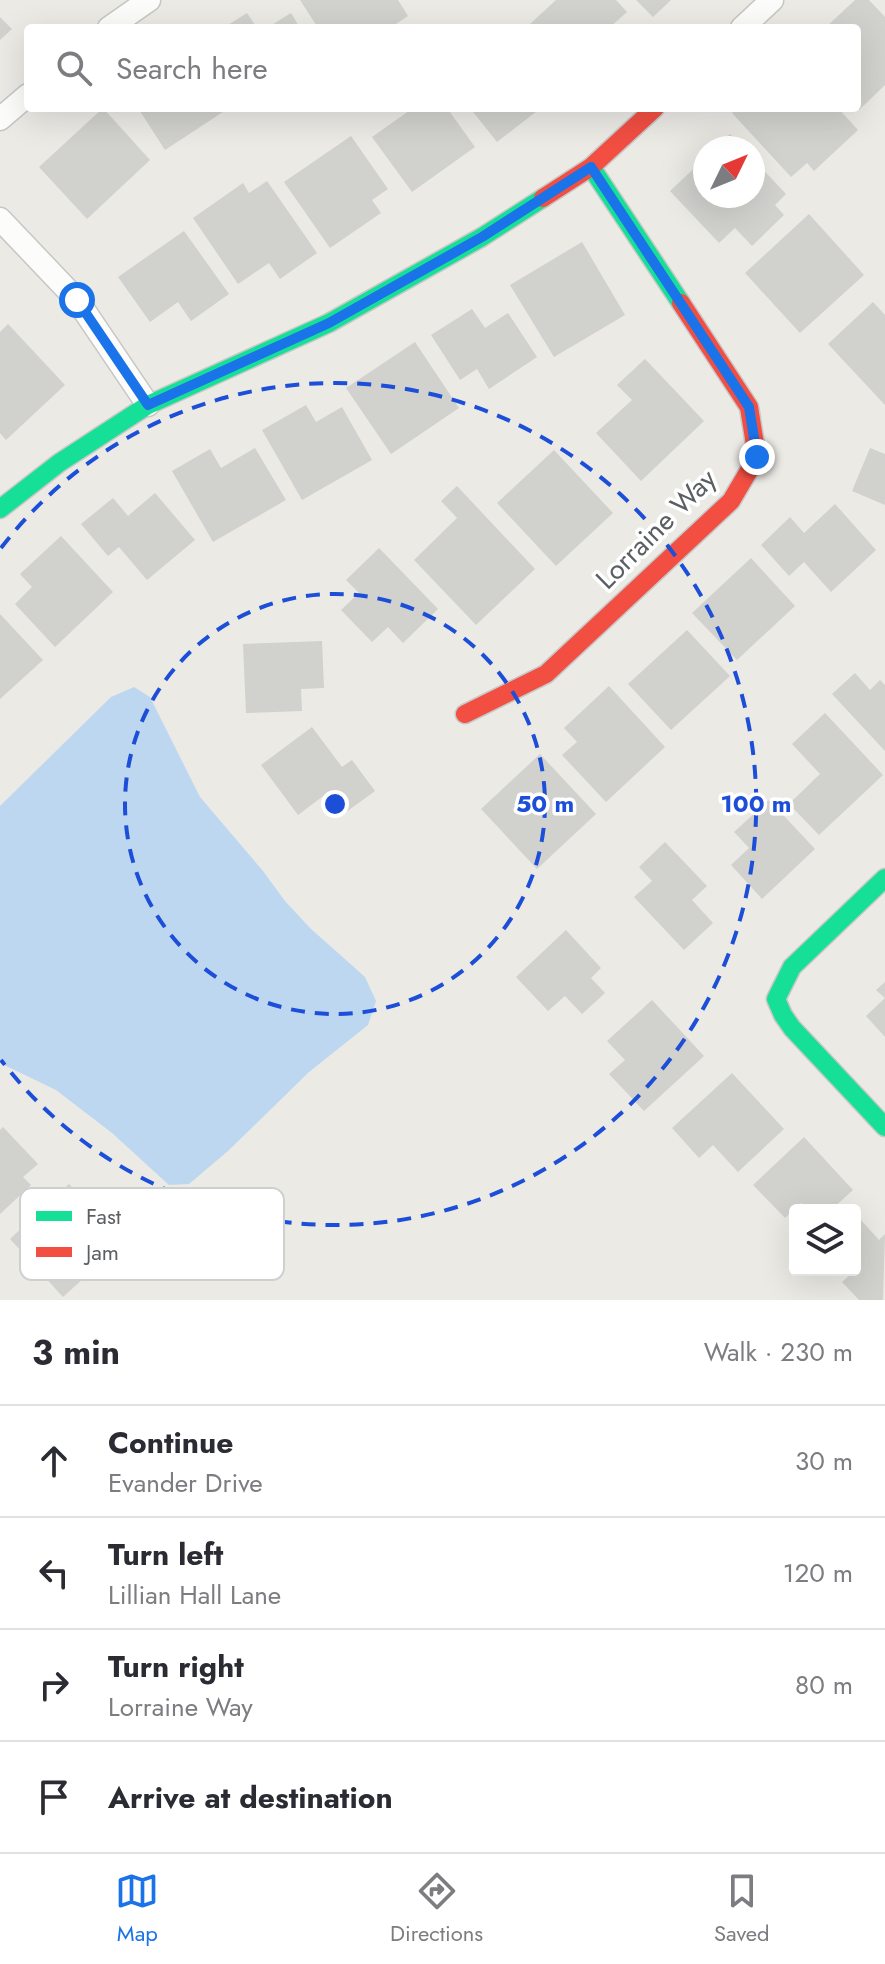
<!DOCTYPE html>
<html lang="en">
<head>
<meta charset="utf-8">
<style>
  :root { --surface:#fff; --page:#f7f7f7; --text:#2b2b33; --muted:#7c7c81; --line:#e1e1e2; --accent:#1a73e8 }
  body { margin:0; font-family:Jost,sans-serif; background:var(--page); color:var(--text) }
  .controls { position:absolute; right:24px; bottom:24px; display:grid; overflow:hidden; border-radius:8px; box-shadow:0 8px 32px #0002 }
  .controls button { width:72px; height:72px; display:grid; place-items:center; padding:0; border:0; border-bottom:2px solid var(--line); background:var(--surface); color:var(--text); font:40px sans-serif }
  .compass { position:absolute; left:693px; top:136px; width:72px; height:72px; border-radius:50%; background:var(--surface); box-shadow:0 8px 32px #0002; rotate:47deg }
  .stop { position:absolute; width:24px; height:24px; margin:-18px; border:6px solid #1a73e8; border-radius:50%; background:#fff }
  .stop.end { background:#1a73e8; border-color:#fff; box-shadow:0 2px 8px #0008 }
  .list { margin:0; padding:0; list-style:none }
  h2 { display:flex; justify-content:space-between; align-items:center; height:104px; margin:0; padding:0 32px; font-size:34px }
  h2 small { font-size:26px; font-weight:400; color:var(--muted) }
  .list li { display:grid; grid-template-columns:52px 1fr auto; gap:24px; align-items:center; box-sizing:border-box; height:112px; padding:0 32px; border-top:2px solid var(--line) }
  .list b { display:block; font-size:30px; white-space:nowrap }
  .list p { margin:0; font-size:26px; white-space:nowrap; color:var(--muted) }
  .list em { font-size:26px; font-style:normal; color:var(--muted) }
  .icon { flex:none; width:44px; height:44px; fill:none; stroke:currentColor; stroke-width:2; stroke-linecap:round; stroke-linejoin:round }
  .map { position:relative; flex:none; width:885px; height:1300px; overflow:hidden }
  .search { position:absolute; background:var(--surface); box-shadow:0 8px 32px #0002; left:24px; right:24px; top:24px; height:88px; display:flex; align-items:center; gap:20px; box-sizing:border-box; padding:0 28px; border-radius:8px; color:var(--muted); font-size:30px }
  .sheet { height:552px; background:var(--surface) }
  nav { display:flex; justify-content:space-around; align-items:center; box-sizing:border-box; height:112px; border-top:2px solid var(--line); background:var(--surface); font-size:22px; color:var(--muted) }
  nav a { display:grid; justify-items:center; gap:4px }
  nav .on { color:var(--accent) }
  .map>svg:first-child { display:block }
  .water { fill:#bdd7f1 }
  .building { fill:#d1d1ce }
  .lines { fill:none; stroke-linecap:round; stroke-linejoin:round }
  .street-casing { stroke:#c7c6c6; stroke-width:25 }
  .fast-casing { stroke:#c7c7c7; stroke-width:21 }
  .jam-casing { stroke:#c7c7c7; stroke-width:21 }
  .street { stroke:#fcfcfb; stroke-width:22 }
  .fast { stroke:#16e098; stroke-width:18 }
  .jam { stroke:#f24e42; stroke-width:18 }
  .route { stroke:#1a73e8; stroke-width:10 }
  .ring { fill:none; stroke:#1d4ed8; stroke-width:4; stroke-dasharray:14 10 }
  .labels { text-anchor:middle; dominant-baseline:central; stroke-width:7; stroke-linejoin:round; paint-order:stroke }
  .street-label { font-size:28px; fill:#5b5e62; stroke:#fff }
  .key { fill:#fff; stroke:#cecfd0; stroke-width:2 }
  .key-label { font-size:22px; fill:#5b5e62 }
  .centre { fill:#1d4ed8; stroke:#fff; stroke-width:4 }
  .ring-label { font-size:24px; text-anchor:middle; font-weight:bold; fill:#1d4ed8; stroke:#fff; stroke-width:7; stroke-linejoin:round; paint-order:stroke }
</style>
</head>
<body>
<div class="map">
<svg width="885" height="1300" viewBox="0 0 885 1300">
  <rect width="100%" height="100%" fill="#ebeae5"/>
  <path class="water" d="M 134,687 L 150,697 L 200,797 L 263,871 L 285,901 L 310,928 L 365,977 L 376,1001 L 368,1025 L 309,1072 L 228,1151 L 189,1184 L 169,1185 L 112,1133 L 56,1090 L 0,1063 L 0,806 L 111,697 Z"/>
  <g class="building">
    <path d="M 300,0 L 398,0 L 408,16 L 390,28 L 318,28 Z"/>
    <path d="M 556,0 L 616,0 L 627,12 L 609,28 L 533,28 L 530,24 Z"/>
    <path d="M 636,0 L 671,0 L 653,17 Z"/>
    <path d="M 855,0 L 869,0 L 885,17 L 885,85 L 859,110 L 857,28 L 825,28 Z"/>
    <path d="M 247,13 L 257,28 L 223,28 Z"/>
    <path d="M 291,13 L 300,28 L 267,28 Z"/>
    <path d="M 0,17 L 12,29 L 0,40 Z"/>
    <path d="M 103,108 L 150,160 L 87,219 L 39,167 Z"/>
    <path d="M 138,108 L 229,108 L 165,150 Z"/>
    <path d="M 413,108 L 447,108 L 475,147 L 412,192 L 372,137 Z"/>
    <path d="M 470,108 L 541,108 L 497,142 Z"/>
    <path d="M 737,108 L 838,108 L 858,130 L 814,171 L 807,163 L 791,177 L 732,113 Z"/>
    <path d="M 730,134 L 743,148 L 716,148 Z"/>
    <path d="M 351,136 L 388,189 L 372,200 L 381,213 L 330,248 L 284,182 Z"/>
    <path d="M 705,158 L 705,196 L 753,196 L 753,159 L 786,194 L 775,205 L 784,215 L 752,246 L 735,228 L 719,243 L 670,191 Z"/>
    <path d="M 267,181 L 317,253 L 280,279 L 269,263 L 238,284 L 193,218 L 243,183 L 249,193 Z"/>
    <path d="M 809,214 L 864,275 L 800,333 L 745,273 Z"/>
    <path d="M 184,231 L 229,294 L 191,321 L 178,302 L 150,322 L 118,277 Z"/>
    <path d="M 582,242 L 625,315 L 554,357 L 510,285 Z"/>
    <path d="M 873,302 L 885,315 L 885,405 L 828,344 Z"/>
    <path d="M 472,309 L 485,328 L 508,313 L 537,357 L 489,389 L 477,369 L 460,380 L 431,335 Z"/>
    <path d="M 8,324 L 65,385 L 6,440 L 0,433 L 0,332 Z"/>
    <path d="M 415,342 L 459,408 L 391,454 L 346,388 Z"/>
    <path d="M 645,359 L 704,421 L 641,481 L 596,433 L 632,400 L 617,385 Z"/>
    <path d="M 306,405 L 316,422 L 342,407 L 372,460 L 302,500 L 262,430 Z"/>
    <path d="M 255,448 L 286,500 L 213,542 L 172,471 L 210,449 L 221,468 Z"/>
    <path d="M 870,448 L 885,454 L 885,505 L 852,491 Z"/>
    <path d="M 554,450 L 613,513 L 556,566 L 497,503 Z"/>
    <path d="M 457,486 L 535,569 L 476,625 L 414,560 L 457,518 L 441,501 Z"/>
    <path d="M 155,493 L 195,540 L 147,580 L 119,547 L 108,556 L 81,524 L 113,498 L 128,516 Z"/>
    <path d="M 835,504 L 876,550 L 831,592 L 804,562 L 789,576 L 761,545 L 790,517 L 804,533 Z"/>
    <path d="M 61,536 L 113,592 L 55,647 L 15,604 L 32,587 L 20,574 Z"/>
    <path d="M 379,548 L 438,609 L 403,643 L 388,627 L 372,642 L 341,610 L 359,593 L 346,580 Z"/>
    <path d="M 751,558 L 795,606 L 737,660 L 692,613 Z"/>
    <path d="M 0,614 L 43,660 L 0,699 Z"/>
    <path d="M 687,630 L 730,676 L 671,730 L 628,684 Z"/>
    <path d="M 322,641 L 324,688 L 301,689 L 302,711 L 246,713 L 243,644 Z"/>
    <path d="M 855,673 L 870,690 L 880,680 L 885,685 L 885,751 L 832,694 Z"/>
    <path d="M 609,686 L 665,747 L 606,802 L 562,755 L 577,742 L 564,728 Z"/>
    <path d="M 825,713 L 883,775 L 819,835 L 789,804 L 820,774 L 792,744 Z"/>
    <path d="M 312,727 L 342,767 L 352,760 L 375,791 L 342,815 L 326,794 L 298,815 L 261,765 Z"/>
    <path d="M 540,754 L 596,814 L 537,869 L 481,809 Z"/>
    <path d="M 769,800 L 815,849 L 762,899 L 731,865 L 749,848 L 734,832 Z"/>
    <path d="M 665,842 L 707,886 L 692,900 L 713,923 L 684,950 L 634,897 L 652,881 L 639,867 Z"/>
    <path d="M 566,930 L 601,968 L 591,978 L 605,993 L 582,1014 L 565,996 L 548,1011 L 516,977 Z"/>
    <path d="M 885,982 L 885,1037 L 866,1016 L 885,998 L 876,990 Z"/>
    <path d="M 652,1000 L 704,1056 L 644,1111 L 609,1074 L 625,1060 L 607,1041 Z"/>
    <path d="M 732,1073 L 784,1129 L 738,1172 L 713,1145 L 699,1158 L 672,1128 Z"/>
    <path d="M 3,1127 L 38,1164 L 23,1177 L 31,1185 L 0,1214 L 0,1130 Z"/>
    <path d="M 804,1137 L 853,1190 L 831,1210 L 807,1210 L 801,1203 L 785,1218 L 753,1185 Z"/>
    <path d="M 69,1184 L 91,1208 L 106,1194 L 138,1229 L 63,1297 L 10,1239 Z"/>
    <path d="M 860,1219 L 879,1240 L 885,1234 L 883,1300 L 859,1300 L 842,1282 L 857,1268 L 855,1224 Z"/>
  </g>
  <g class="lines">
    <defs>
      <g id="street">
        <path d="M 109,28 L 149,0"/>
        <path d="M 742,28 L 772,0"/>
        <path d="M 0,119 L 28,95"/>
        <path d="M 0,219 L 77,300 L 148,405"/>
      </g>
      <g id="fast">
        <path d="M 591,167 L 681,303"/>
        <path d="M 0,509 L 59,463 L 148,405 L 329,323 L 482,237 L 543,198"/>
        <path d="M 885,878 L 792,967 L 776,999 L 783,1015 L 792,1028 L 885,1127"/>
      </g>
      <g id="jam">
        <path d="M 543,198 L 591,167 L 655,108"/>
        <path d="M 465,714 L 546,674 L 731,501 L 757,457 L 749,407 L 681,303"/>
      </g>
    </defs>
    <use href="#street" class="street-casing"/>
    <use href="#fast" class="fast-casing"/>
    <use href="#jam" class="jam-casing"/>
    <use href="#street" class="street"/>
    <use href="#fast" class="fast"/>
    <use href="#jam" class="jam"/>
  </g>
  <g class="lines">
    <path class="route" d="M 77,300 L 148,405 L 329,323 L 482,237 L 591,167 L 749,407 L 757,457"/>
  </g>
  <g class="ring">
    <circle cx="335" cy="804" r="210"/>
    <path d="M1 548A421 421 0 1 1 1 1060"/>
  </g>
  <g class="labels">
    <g class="street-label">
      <text transform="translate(656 529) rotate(-45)">Lorraine Way</text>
    </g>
  </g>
  <rect x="20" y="1188" width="264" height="92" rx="12" class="key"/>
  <rect x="36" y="1211" width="36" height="10" fill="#16e098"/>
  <rect x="36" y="1247" width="36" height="10" fill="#f24e42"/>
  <g class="key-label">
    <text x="86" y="1224">Fast</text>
    <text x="86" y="1260">Jam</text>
  </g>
  <circle cx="335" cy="804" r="12" class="centre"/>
  <g class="ring-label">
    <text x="545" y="812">50 m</text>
    <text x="756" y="812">100 m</text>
  </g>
</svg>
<div class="controls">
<button><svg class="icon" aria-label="layers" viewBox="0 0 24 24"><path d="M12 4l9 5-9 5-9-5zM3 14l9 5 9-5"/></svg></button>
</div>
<svg class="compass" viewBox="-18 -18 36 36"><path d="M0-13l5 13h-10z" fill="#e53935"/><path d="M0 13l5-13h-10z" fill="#7c7c81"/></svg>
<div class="stop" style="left:77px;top:300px"></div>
<div class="stop end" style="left:757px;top:457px"></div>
<div class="search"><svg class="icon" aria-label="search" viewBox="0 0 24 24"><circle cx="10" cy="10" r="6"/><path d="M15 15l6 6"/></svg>Search here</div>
</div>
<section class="sheet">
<h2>3 min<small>Walk · 230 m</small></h2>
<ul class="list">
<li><svg class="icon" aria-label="ahead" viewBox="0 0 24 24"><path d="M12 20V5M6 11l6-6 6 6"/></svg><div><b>Continue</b><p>Evander Drive</p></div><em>30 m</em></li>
<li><svg class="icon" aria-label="left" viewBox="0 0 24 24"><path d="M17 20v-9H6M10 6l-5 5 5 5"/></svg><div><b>Turn left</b><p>Lillian Hall Lane</p></div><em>120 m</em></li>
<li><svg class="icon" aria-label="right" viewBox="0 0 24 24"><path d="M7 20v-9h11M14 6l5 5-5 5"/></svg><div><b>Turn right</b><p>Lorraine Way</p></div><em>80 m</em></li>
<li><svg class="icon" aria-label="arrive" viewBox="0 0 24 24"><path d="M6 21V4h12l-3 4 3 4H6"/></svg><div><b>Arrive at destination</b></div></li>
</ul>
</section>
<nav>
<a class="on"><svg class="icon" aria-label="map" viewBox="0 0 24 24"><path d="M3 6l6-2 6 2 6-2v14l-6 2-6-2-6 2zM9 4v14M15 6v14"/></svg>Map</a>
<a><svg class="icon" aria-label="directions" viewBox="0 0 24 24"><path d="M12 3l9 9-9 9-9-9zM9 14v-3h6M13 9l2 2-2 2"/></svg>Directions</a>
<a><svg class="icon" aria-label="saved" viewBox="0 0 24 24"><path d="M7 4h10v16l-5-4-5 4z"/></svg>Saved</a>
</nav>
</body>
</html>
